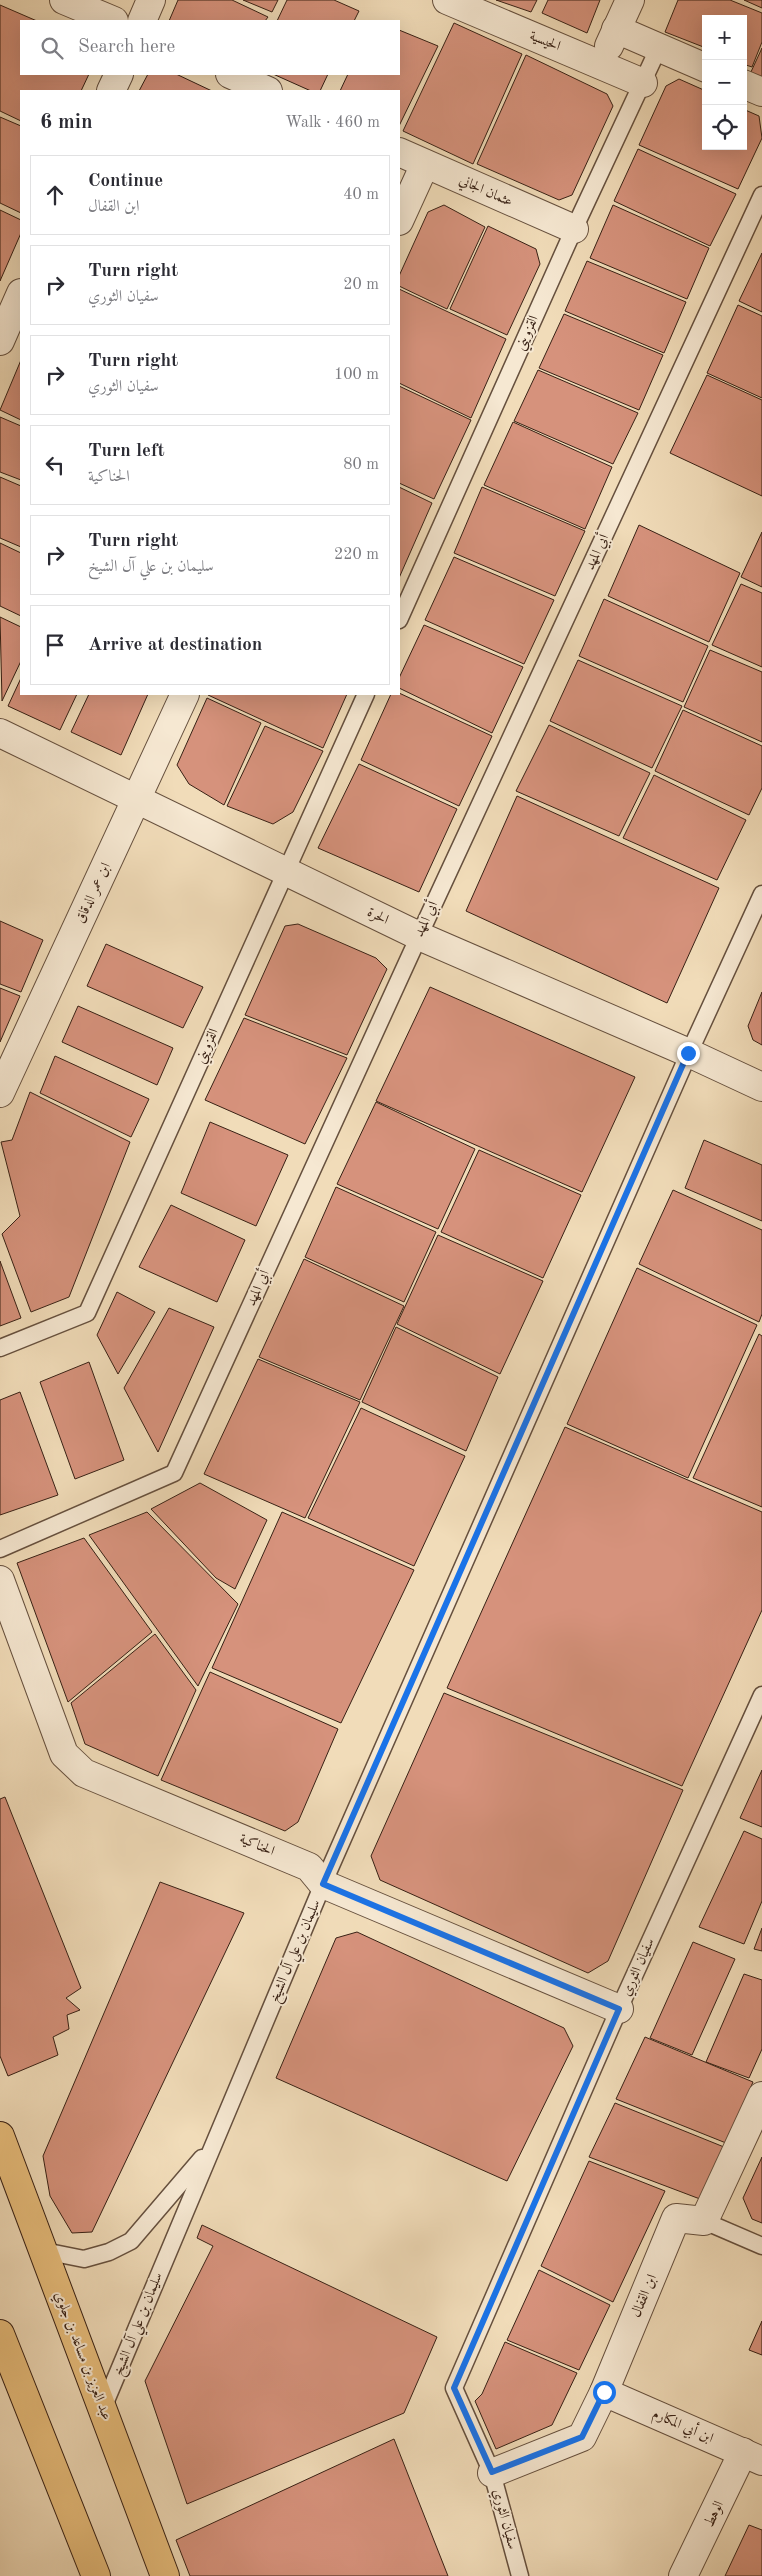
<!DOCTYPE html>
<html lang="en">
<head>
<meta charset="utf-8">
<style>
  :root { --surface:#fff; --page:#f7f7f7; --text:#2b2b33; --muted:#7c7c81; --line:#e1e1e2 }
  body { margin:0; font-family:"Old Standard TT",Amiri,serif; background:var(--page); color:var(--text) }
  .controls { position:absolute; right:15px; top:15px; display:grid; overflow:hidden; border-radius:0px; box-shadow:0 5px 20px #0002 }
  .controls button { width:45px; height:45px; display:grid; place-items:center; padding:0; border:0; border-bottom:1px solid var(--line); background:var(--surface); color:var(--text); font:25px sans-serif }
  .stop { position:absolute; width:15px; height:15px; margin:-11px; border:4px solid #1a73e8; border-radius:50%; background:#fff }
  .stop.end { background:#1a73e8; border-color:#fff; box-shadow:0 1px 5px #0008 }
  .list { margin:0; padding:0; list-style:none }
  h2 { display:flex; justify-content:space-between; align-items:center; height:65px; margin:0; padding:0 20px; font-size:21px }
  h2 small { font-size:16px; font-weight:400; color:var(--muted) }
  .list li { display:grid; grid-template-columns:32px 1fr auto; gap:15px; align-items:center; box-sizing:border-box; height:80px; margin:0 10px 10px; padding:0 10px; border:1px solid var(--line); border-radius:0px }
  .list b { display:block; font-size:19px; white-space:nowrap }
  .list p { margin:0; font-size:16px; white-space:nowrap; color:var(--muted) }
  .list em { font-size:16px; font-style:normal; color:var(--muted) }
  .icon { flex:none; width:28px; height:28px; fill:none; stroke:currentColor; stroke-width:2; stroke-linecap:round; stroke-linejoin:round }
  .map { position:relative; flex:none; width:762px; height:2576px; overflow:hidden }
  .search { position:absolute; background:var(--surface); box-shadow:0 5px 20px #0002; left:20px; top:20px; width:380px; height:55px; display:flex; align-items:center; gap:12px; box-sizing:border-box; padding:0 18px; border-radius:0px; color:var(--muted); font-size:19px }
  .panel { position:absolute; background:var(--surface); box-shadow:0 5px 20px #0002; left:20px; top:90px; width:380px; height:605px; border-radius:0px }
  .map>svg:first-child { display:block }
  .building { fill:#d6927c; stroke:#382115 }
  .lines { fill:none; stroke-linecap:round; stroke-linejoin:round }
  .service-casing { stroke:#66503e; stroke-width:19 }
  .minor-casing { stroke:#66503e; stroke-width:30 }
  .primary-casing { stroke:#382115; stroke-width:30 }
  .service { stroke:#f6e8d2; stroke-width:16 }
  .minor { stroke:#f6e8d2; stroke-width:28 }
  .primary { stroke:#e8be7c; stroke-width:28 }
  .route { stroke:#1a73e8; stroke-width:6 }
  .labels { text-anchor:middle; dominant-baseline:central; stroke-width:4; stroke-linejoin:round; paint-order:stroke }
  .street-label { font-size:14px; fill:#382115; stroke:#f6e8d2 }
</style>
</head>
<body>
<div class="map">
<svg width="762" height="2576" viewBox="0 0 762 2576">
  <rect width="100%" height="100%" fill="#f1dcb9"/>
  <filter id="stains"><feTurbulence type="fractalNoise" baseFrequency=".004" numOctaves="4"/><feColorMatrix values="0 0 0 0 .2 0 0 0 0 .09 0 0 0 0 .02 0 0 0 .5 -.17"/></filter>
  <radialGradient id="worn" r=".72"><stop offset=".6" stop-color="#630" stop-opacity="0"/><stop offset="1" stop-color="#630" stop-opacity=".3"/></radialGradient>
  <g class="building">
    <path d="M 178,0 L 232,0 L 268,17 L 265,21 L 169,21 Z"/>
    <path d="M 243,0 L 278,0 L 272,12 Z"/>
    <path d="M 287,0 L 334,0 L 359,11 L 354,21 L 277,21 Z"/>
    <path d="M 496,0 L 537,0 L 531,12 Z"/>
    <path d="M 548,0 L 600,0 L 587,33 L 542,13 Z"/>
    <path d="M 678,0 L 730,0 L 762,13 L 762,42 L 752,67 L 743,64 L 743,19 L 706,19 L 706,48 L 665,32 Z"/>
    <path d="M 744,0 L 762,0 L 762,8 Z"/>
    <path d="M 0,5 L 37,21 L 21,21 L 21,74 L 89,74 L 81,91 L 21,91 L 21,121 L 0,111 Z"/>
    <path d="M 454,23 L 522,54 L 473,164 L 403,131 Z"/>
    <path d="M 399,30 L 438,46 L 399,126 L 399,91 L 340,91 L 348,74 L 399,74 Z"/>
    <path d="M 762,48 L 762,79 L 750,74 Z"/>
    <path d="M 526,55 L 607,94 L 613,106 L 572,195 L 559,200 L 477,164 Z"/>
    <path d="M 148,74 L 176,74 L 212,91 L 139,91 Z"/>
    <path d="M 273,74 L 328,74 L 320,91 L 311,91 Z"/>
    <path d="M 679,79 L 706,91 L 706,146 L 743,146 L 743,109 L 759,116 L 762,138 L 738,189 L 639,145 L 666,86 Z"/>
    <path d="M 0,117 L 21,126 L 21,213 L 0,203 Z"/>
    <path d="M 638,149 L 736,194 L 710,246 L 614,201 Z"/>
    <path d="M 444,205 L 485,227 L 447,309 L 399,286 L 399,276 L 428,212 Z"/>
    <path d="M 613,205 L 709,248 L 687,299 L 590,258 Z"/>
    <path d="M 0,210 L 21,220 L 21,233 L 0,281 Z"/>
    <path d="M 488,226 L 536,249 L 540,264 L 507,335 L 450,309 Z"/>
    <path d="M 762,253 L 762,312 L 739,301 Z"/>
    <path d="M 587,261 L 686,302 L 664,353 L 565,311 Z"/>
    <path d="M 399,289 L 506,339 L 471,418 L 399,383 Z"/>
    <path d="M 738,305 L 762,316 L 762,398 L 707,373 Z"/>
    <path d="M 564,314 L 663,355 L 639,410 L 539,368 Z"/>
    <path d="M 21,360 L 21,420 L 0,410 Z"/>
    <path d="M 538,370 L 638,413 L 613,464 L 514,421 Z"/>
    <path d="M 707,375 L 762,400 L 762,496 L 670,453 Z"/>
    <path d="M 399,386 L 471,420 L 434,499 L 399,483 Z"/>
    <path d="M 0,417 L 21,426 L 21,480 L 0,472 Z"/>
    <path d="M 513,422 L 612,467 L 585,529 L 484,485 Z"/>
    <path d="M 0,477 L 21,486 L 21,547 L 0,538 Z"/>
    <path d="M 399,487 L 432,503 L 399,578 Z"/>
    <path d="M 482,487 L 585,531 L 555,596 L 454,553 Z"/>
    <path d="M 639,525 L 740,573 L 709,642 L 608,596 Z"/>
    <path d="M 762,532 L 762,587 L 741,577 Z"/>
    <path d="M 0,543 L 21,553 L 21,616 L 0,606 Z"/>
    <path d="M 454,557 L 554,600 L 524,664 L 425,620 Z"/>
    <path d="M 741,584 L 762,593 L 762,667 L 712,645 Z"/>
    <path d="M 604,599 L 708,646 L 683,702 L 579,656 Z"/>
    <path d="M 0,617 L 21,627 L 21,661 L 2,701 Z"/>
    <path d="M 424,625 L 523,667 L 492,733 L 399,688 L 399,678 Z"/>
    <path d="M 710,650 L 762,672 L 762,742 L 684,707 Z"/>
    <path d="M 578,660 L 682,706 L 652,768 L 550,721 Z"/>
    <path d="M 21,678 L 21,694 L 77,694 L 60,730 L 8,706 Z"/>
    <path d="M 399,693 L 492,736 L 459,806 L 361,760 L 391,694 Z"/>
    <path d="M 89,694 L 148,694 L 121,755 L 71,732 Z"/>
    <path d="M 208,694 L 347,694 L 323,748 L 208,695 Z"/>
    <path d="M 207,698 L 261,723 L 224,805 L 189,784 L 177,765 Z"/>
    <path d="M 683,710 L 762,746 L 762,788 L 749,815 L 655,771 Z"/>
    <path d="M 549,725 L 650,773 L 619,836 L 516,791 Z"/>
    <path d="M 265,726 L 323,751 L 293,812 L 273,824 L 227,806 Z"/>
    <path d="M 359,764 L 457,809 L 419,892 L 318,848 Z"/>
    <path d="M 654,775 L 746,820 L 717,880 L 623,838 Z"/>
    <path d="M 517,796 L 719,888 L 667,1003 L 466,911 Z"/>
    <path d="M 0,921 L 43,940 L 21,992 L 0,984 Z"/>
    <path d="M 298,924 L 376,958 L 387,969 L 347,1055 L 245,1015 L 285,926 Z"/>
    <path d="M 106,944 L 203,987 L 183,1028 L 87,986 Z"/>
    <path d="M 430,987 L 635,1077 L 582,1192 L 376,1101 Z"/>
    <path d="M 0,988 L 20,996 L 0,1042 Z"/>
    <path d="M 762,992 L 762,1045 L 753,1040 L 748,1026 Z"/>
    <path d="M 78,1006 L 173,1048 L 157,1085 L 62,1042 Z"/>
    <path d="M 244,1018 L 347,1058 L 305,1144 L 205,1100 Z"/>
    <path d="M 55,1056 L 149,1099 L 131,1137 L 40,1093 Z"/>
    <path d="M 30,1092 L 130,1142 L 69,1297 L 31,1312 L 2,1234 L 20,1216 L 1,1142 L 12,1140 Z"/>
    <path d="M 376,1102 L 475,1149 L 438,1229 L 337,1184 Z"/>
    <path d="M 210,1122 L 288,1155 L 256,1226 L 181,1193 Z"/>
    <path d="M 704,1140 L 762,1165 L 762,1221 L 685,1188 Z"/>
    <path d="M 479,1150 L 581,1195 L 543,1278 L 441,1232 Z"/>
    <path d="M 336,1187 L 436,1232 L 404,1302 L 305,1257 Z"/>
    <path d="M 673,1190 L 762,1230 L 762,1314 L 759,1322 L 639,1264 Z"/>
    <path d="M 171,1205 L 245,1240 L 217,1302 L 139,1267 Z"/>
    <path d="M 438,1235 L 543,1281 L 500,1374 L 397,1324 Z"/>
    <path d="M 304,1259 L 404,1306 L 360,1400 L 259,1357 Z"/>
    <path d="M 0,1261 L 21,1318 L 0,1326 Z"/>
    <path d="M 637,1268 L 757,1325 L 688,1478 L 567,1424 Z"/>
    <path d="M 117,1292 L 155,1312 L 118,1374 L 97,1335 Z"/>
    <path d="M 169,1308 L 214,1327 L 158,1452 L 124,1388 Z"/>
    <path d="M 396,1327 L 498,1377 L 466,1451 L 362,1402 Z"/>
    <path d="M 759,1334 L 762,1336 L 762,1507 L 693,1478 Z"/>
    <path d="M 258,1359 L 360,1402 L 305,1518 L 204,1474 Z"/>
    <path d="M 89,1362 L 124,1460 L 75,1479 L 40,1382 Z"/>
    <path d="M 20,1392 L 58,1495 L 0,1515 L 0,1400 Z"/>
    <path d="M 361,1408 L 465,1456 L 414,1566 L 308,1518 Z"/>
    <path d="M 565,1427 L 762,1512 L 762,1610 L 682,1786 L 447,1688 Z"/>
    <path d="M 200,1483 L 267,1520 L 235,1589 L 216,1578 L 151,1509 Z"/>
    <path d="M 147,1512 L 238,1604 L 198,1686 L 89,1535 Z"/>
    <path d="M 282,1512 L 414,1570 L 341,1723 L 212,1668 Z"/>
    <path d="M 84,1538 L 152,1632 L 68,1702 L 17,1563 Z"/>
    <path d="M 155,1634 L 196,1690 L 158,1776 L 85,1744 L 71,1703 Z"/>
    <path d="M 210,1672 L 338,1729 L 298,1822 L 285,1831 L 161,1780 Z"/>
    <path d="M 444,1693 L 683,1790 L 608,1961 L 588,1973 L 380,1880 L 371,1856 Z"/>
    <path d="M 762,1770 L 762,1827 L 740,1818 Z"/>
    <path d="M 5,1797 L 81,1988 L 66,1998 L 80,2010 L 67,2015 L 69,2029 L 53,2037 L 58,2055 L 8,2076 L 0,2056 L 0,1799 Z"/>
    <path d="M 744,1831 L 762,1839 L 762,1901 L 744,1944 L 699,1927 Z"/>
    <path d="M 160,1882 L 244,1913 L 92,2232 L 72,2233 L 50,2196 L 43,2156 Z"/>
    <path d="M 762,1928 L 762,1951 L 754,1949 Z"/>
    <path d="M 357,1932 L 564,2028 L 573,2046 L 507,2181 L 276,2078 L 336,1938 Z"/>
    <path d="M 693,1942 L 735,1959 L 692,2055 L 650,2038 Z"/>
    <path d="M 744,1974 L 762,1980 L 762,2049 L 749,2078 L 706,2062 Z"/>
    <path d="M 645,2037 L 753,2082 L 726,2143 L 616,2099 Z"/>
    <path d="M 615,2103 L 724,2147 L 700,2199 L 589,2157 Z"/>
    <path d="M 762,2157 L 762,2223 L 752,2219 L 743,2198 Z"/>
    <path d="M 589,2161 L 665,2191 L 613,2302 L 541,2266 Z"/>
    <path d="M 202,2225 L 437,2337 L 404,2413 L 187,2504 L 145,2381 L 213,2246 L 197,2238 Z"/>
    <path d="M 539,2270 L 610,2305 L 579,2370 L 507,2340 Z"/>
    <path d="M 762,2321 L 762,2355 L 749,2350 Z"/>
    <path d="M 505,2342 L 577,2373 L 552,2425 L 496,2449 L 475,2401 L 482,2394 Z"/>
    <path d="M 394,2439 L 448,2576 L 190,2576 L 176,2540 Z"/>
    <path d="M 749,2525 L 762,2530 L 762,2576 L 725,2576 Z"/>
  </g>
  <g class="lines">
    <defs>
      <g id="service">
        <path d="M 399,620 L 574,229 L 659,47"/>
        <path d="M 0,1348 L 87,1313 L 366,694"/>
        <path d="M 0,1549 L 174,1473 L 419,936 L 762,195"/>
        <path d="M 704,2221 L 762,2246"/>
        <path d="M 44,2251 L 84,2259 L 109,2252 L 131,2241 L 202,2158"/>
        <path d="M 103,2408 L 323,1884 L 689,1053 L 762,894"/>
        <path d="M 520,2576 L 492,2473 L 454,2388 L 619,2009 L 762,1695"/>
      </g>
      <g id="minor">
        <path d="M 64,0 L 114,21"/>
        <path d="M 447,0 L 643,83"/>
        <path d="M 142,21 L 151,0"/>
        <path d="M 616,29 L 706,68"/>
        <path d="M 609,46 L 630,0"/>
        <path d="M 230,74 L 268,91"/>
        <path d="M 743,84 L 762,92"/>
        <path d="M 111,91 L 119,74"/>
        <path d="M 399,152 L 574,229"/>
        <path d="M 399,221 L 425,164"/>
        <path d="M 0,341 L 21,293"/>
        <path d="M 0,733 L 419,936 L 689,1053 L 762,1087"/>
        <path d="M 0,1093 L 185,694"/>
        <path d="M 0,1580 L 64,1754 L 84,1773 L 309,1867 L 323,1884 L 619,2009"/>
        <path d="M 604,2392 L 762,2461"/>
        <path d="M 492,2473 L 582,2437 L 604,2392 L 676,2218 L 704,2221 L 762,2096"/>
        <path d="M 683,2576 L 743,2452"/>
      </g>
      <g id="primary">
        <path d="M 0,2136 L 165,2576"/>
        <path d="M 0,2334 L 96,2576"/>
      </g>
    </defs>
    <use href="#service" class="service-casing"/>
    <use href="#minor" class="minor-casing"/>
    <use href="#primary" class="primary-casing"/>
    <use href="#service" class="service"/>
    <use href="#minor" class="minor"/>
    <use href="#primary" class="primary"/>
  </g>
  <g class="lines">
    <path class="route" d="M 604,2392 L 582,2437 L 492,2472 L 454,2388 L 619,2009 L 323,1884 L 688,1053"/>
  </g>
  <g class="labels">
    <g class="street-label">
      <text transform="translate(545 41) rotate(22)">الحيسية</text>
      <text transform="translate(486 191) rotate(24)">عثمان الجاني</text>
      <text transform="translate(527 333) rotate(-66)">القزويني</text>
      <text transform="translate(597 552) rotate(-65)">أبي المهد</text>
      <text transform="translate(93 893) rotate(-65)">ابن عمر الدقاق</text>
      <text transform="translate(378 916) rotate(26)">الحرة</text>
      <text transform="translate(426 919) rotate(-65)">أبي المهد</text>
      <text transform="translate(207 1046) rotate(-66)">القزويني</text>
      <text transform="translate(258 1288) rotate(-66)">أبي المهد</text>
      <text transform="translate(257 1845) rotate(23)">الحناكية</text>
      <text transform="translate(295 1951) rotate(-67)">سليمان بن علي آل الشيخ</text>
      <text transform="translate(638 1967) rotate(-66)">سفيان الثوري</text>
      <text transform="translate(644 2296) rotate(-67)">ابن القفال</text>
      <text transform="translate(138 2324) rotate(-68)">سليمان بن علي آل الشيخ</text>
      <text transform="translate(83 2356) rotate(69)">عبد العزيز بن مساعد بن جلوي</text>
      <text transform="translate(683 2426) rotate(24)">ابن أبي المكارم</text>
      <text transform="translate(714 2514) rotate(-65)">الوهط</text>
      <text transform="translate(505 2519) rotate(75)">سفيان الثوري</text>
    </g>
  </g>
  <rect width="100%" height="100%" filter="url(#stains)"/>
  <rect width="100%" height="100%" fill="url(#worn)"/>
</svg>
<div class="controls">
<button>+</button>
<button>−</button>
<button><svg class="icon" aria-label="locate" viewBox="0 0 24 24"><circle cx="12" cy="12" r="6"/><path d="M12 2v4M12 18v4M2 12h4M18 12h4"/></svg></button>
</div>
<div class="stop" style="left:604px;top:2392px"></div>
<div class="stop end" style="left:688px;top:1053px"></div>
<div class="search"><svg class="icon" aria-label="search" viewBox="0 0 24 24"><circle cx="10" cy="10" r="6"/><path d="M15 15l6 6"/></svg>Search here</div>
<section class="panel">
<h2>6 min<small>Walk · 460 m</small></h2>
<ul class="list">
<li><svg class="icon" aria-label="ahead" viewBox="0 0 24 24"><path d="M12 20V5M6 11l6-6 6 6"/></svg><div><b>Continue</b><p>ابن القفال</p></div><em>40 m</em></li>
<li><svg class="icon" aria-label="right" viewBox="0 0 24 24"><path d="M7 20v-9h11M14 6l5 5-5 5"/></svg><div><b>Turn right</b><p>سفيان الثوري</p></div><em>20 m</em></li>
<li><svg class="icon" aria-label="right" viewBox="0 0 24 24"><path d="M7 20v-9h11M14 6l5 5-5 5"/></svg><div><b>Turn right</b><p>سفيان الثوري</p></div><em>100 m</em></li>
<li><svg class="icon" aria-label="left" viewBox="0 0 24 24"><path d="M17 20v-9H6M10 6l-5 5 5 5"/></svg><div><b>Turn left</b><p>الحناكية</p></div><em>80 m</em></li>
<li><svg class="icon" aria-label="right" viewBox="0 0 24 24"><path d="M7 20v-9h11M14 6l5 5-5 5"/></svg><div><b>Turn right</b><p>سليمان بن علي آل الشيخ</p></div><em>220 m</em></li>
<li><svg class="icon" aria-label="arrive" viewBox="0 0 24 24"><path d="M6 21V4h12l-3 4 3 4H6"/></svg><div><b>Arrive at destination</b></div></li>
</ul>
</section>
</div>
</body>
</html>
